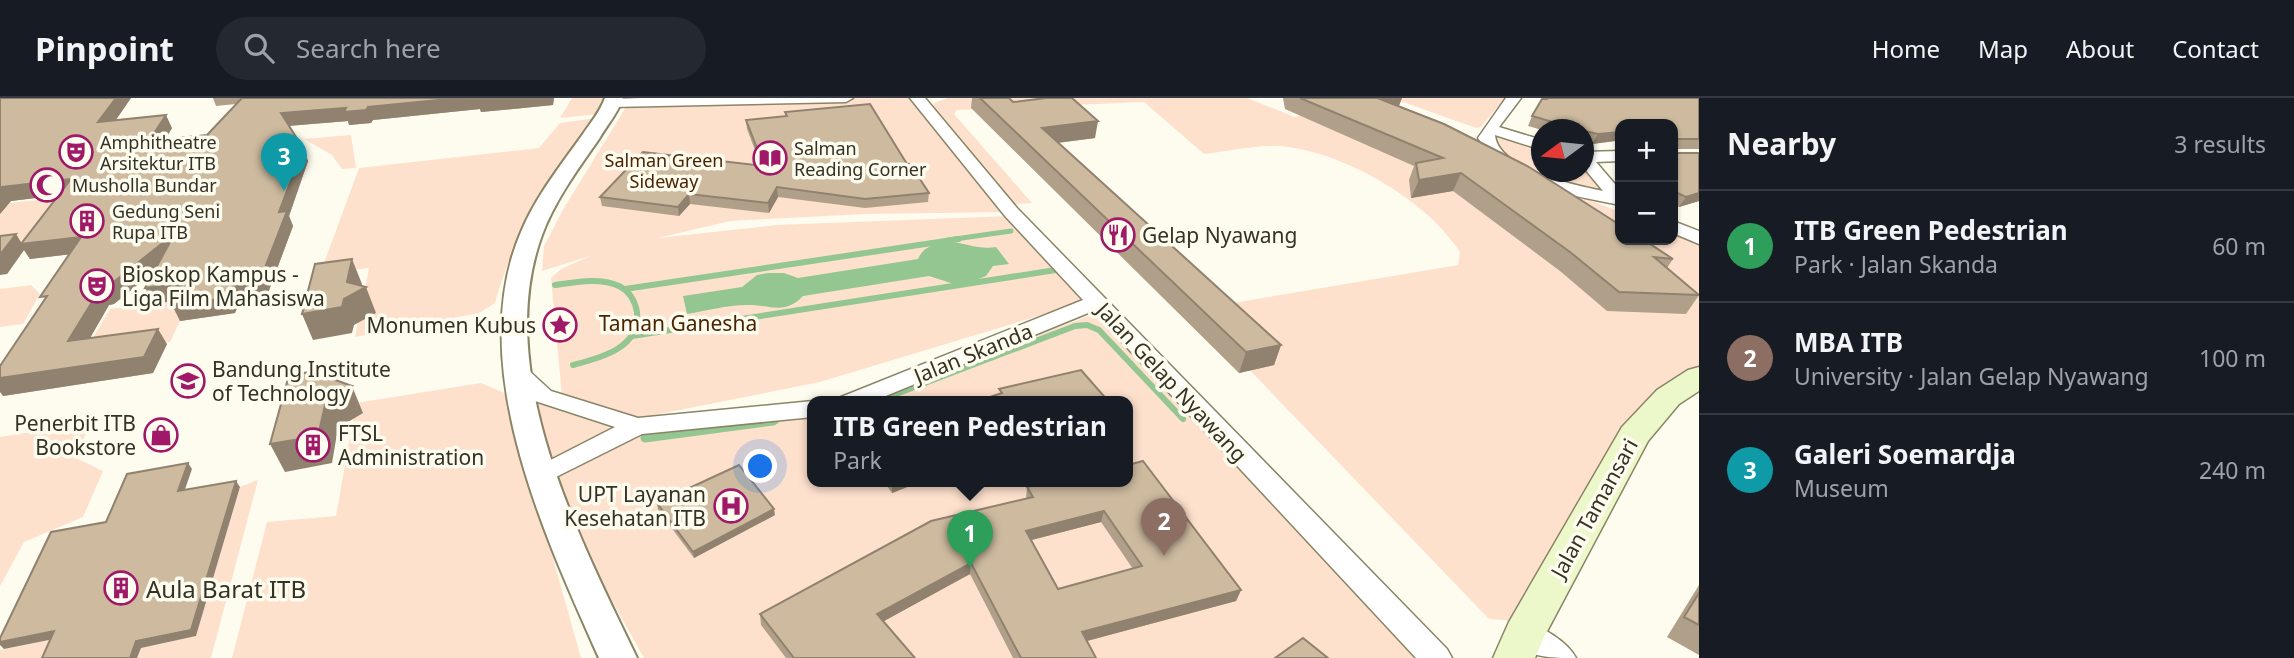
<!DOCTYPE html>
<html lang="en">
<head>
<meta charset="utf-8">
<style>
  :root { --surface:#171b24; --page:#242831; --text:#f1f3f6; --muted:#9ea1a6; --line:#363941; --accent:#0f766e }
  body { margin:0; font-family:"Noto Sans",sans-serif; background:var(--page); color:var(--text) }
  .controls { position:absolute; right:21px; top:21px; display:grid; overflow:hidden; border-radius:14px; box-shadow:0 2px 5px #0004 }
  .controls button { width:63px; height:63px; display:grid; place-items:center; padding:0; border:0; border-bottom:2px solid var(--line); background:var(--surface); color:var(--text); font:35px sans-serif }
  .compass { position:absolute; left:1531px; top:21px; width:63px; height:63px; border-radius:50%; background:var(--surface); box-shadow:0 2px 5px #0004; rotate:255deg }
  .you { position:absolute; left:761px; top:369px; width:24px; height:24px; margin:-18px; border:5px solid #fff; border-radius:50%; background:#1a73e8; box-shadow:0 0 0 10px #1a73e833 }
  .badge { display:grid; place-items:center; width:46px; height:46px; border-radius:50%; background:var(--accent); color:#fff; font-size:23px; font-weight:700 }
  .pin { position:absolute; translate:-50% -58px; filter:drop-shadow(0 2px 4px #0008) }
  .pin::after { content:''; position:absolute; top:37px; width:24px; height:21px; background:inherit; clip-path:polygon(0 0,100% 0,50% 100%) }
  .popup { position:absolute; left:807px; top:298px; width:326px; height:91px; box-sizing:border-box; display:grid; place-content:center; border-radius:14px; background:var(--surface); filter:drop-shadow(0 2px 5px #0005); font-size:23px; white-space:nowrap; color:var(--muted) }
  .popup b { font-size:26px; color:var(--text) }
  .popup::after { content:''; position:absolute; left:50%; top:100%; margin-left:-14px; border:14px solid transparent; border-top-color:var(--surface) }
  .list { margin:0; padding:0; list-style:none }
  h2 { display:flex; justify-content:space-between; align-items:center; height:91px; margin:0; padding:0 28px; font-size:30px }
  h2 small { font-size:23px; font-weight:400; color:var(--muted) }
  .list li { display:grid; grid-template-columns:46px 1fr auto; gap:21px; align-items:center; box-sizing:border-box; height:112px; padding:0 28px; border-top:2px solid var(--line) }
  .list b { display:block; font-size:26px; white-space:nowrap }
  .list p { margin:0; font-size:23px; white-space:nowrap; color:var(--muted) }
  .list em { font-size:23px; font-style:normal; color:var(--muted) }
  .icon { flex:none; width:38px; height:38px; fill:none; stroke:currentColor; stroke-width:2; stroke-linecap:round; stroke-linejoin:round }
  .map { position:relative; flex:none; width:1699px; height:560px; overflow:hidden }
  header { display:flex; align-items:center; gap:42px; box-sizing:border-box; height:98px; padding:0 35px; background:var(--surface); border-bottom:2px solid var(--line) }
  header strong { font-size:33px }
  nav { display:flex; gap:38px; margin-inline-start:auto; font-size:24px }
  .search { width:490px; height:63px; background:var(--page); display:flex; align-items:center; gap:18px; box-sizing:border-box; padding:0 24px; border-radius:38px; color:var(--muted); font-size:26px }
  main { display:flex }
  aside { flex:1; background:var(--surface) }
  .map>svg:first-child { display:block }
  .green { fill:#fee1cd }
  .water { fill:#94c692 }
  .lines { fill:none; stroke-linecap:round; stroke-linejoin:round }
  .stream-far2 { stroke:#94c692; stroke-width:5 }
  .stream-far1 { stroke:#94c692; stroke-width:6 }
  .stream { stroke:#94c692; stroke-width:9 }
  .minor-casing { stroke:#8a8567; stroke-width:3 }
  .tertiary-casing { stroke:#8a8567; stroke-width:4 }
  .secondary-casing { stroke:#8a8567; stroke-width:3 }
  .minor { fill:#fff; fill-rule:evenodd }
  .tertiary { fill:#fff; fill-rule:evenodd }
  .secondary { fill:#edf8ca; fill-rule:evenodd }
  .wall { fill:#b0a089; fill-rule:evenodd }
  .shaded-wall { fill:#90826f }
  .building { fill:#cdba9f; stroke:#90826f; stroke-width:2; fill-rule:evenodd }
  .labels { text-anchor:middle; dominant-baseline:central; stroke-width:7; stroke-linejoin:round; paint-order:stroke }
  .far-poi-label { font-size:18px; fill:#343225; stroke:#fefcef; text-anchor:start }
  .far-park-label { font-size:18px; fill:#4a2402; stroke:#fefcef }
  .poi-label { font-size:21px; fill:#343225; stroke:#fefcef; text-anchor:start }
  .park-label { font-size:21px; fill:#4a2402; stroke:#fefcef }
  .street-label { font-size:21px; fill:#343225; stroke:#fefcef }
  .near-poi-label { font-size:24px; fill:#343225; stroke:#fefcef; text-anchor:start }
</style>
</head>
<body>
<header>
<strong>Pinpoint</strong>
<div class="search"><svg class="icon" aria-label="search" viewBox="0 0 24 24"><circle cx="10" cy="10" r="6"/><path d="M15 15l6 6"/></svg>Search here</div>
<nav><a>Home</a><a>Map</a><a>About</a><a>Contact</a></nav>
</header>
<main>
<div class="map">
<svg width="1699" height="560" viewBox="0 0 1699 560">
  <rect width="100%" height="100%" fill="#fefcef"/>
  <g class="green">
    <path d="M 572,0 L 607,0 L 600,16 L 560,20 Z"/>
    <path d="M 917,0 L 1011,114 L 864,116 L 730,123 L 658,140 L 777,127 L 1009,118 L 1085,204 L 820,284 L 634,321 L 562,298 L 551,180 L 561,171 L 590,158 L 542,173 L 544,148 L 564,110 L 626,9 L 806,1 Z"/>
    <path d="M 948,0 L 1247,0 L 1295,19 L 1350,0 L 1531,79 L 1620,114 L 1620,142 L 1673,142 L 1673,135 L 1699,145 L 1699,288 L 1622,328 L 1570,429 L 1516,523 L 1489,521 L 1192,212 L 1458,167 L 1460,154 C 1426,101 1342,53 1279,48 C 1255,47 1228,53 1204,56 L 1144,4 L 957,12 L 954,16 L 1032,105 L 1015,106 L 933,12 L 934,5 Z"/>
    <path d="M 1392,0 L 1505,0 L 1481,29 L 1476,30 Z"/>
    <path d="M 596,20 C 552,78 514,135 495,205 L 479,215 L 355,239 L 369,170 L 320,176 L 359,70 L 539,50 L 560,25 Z"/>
    <path d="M 1492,34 L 1541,47 L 1542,74 L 1584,74 L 1584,63 L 1612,99 L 1530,74 L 1494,51 Z"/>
    <path d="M 351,37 L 356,70 L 342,71 L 332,57 L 304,41 Z"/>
    <path d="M 77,98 L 41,147 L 0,151 L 0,116 L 9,105 Z"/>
    <path d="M 31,187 L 40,196 L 23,226 L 0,229 L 0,191 Z"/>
    <path d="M 191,200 L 170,244 L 83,256 L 110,211 Z"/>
    <path d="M 1099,214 L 1433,560 L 644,560 L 543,380 L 637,334 L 812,312 L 813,384 L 1128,384 L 1128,304 L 859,304 Z"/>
    <path d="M 481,285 L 507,296 L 581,560 L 232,560 L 267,424 L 336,418 L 356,305 Z"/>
    <path d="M 534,301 L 622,326 L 545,375 Z"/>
    <path d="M 92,324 L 74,359 L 103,373 L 83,419 L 24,444 L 0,488 L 0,339 Z"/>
    <path d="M 258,382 L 211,560 L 137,560 L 141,550 L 196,538 L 240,389 Z"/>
    <path d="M 59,540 L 51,560 L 0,560 L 0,552 Z"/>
  </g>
  <path class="water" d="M 950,144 C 967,145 979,152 996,149 L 1009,166 L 993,168 L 986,178 L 969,185 L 951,185 L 929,178 L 803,198 C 784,218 769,206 747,207 C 727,207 706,213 687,216 L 683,198 L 742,189 L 757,177 L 768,175 L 784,175 L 798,180 L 918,161 C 924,147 936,146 950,144 Z"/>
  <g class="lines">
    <path class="stream-far2" d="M 948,142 L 1011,133"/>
    <g class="stream-far1">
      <path d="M 555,187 C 575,184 600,179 619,188 C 629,193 635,203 637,214 C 641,250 600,260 573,267"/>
      <path d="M 625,191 L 959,141"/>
      <path d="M 632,238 L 1062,171"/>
      <path d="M 875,304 L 1075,228 L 1087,227 L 1099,232 L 1183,321"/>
      <path d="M 759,325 L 776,323"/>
    </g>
    <path class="stream" d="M 645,340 L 773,323"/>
    <defs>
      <g id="minor">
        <path d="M 853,0 L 846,4 L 612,9 L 605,5 L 612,1 L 641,0 Z"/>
        <path d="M 910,0 L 925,0 L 1017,110 L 1447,551 L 1452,560 L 1416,560 L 1093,213 L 871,304 L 837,304 L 841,299 L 1083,202 L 1005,118 Z"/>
        <path d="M 1506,0 L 1521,0 L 1499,29 L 1542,42 L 1542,52 L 1495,37 C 1498,72 1575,87 1603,93 L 1584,70 L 1584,54 L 1620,53 L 1620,63 L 1596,64 L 1620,92 L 1620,107 C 1566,96 1510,89 1478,40 Z"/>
        <path d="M 1673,123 L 1699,133 L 1699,146 L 1673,135 Z"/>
        <path d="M 518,268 L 526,270 L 551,293 L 638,320 L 813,303 L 815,304 L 813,304 L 813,319 L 642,336 L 540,387 L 531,384 L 527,378 L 531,372 L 615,329 L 535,303 L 507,275 L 510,270 Z"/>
        <path d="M 1524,523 C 1542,529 1567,543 1576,560 C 1549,560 1522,560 1509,536 L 1513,527 Z"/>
      </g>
      <path id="tertiary" d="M 605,0 L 623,0 C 618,15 607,27 599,41 C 578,71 555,102 542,137 C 492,273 579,439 637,560 L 599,560 C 545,439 464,266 521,134 C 536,98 561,67 583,36 C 591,24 600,14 605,0 Z"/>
      <path id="secondary" d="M 1699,269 L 1699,293 L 1679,306 L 1648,343 L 1544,539 L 1535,560 L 1493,560 L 1509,524 L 1622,329 L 1657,292 L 1688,272 Z"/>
    </defs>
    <use href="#minor" class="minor-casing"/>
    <use href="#tertiary" class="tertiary-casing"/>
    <use href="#secondary" class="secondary-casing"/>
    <use href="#minor" class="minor"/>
    <use href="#tertiary" class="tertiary"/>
    <use href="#secondary" class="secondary"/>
  </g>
  <g class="wall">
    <path d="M 0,0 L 131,0 L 115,22 L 172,30 L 165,41 L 207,37 L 236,6 L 216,8 L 213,0 L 554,0 L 553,7 L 481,14 L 480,11 L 373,22 L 371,25 L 349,27 L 348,23 L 289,28 L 308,63 L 289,118 L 293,128 L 268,195 L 242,198 L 235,215 L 180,223 L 174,203 L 153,206 L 154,173 L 114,206 L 109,207 L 90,240 L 167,246 L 153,275 L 3,298 L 44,204 L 70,156 L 30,161 L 24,152 L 7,176 L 16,136 L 21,145 L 58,97 L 11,103 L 0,116 Z"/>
    <path d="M 972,0 L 1009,0 L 1013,4 L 1095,40 L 1058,45 L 1281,247 L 1274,267 L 1239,275 L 971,10 Z"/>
    <path d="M 1283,0 L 1402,0 L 1398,8 L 1673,161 L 1667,170 L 1699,197 L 1686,216 L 1607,213 L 1560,173 L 1453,93 L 1411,100 L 1409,82 L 1414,68 L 1285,11 Z"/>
    <path d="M 1699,0 L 1699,51 L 1677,51 L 1677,55 L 1699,103 L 1679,109 L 1673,106 L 1673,26 L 1620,26 L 1620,46 L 1615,43 L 1592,46 L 1584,44 L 1584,32 L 1542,32 L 1528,28 L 1532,18 L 1547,1 Z"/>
    <path d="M 785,14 L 907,66 L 929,95 L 928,104 L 865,110 L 778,99 L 769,115 L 690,106 L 679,118 L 602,108 L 600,99 L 761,68 L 747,31 L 746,22 L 785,19 Z"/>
    <path d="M 884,384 L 920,384 L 892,395 Z"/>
    <path d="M 1128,384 L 1241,492 L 1236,503 L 1087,543 L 1096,560 L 1013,560 L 970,476 L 883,523 L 915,560 L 786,560 L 761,527 L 760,516 L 1026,401 L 1027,389 ZM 1101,424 L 1133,471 L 1058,491 L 1031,442 Z"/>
    <path d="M 657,405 L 775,417 L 694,460 L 658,412 Z"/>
    <path d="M 1699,487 L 1699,557 L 1667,539 Z"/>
  </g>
  <g class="shaded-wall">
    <path d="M 116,0 L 131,0 L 105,38 L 98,24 Z"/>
    <path d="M 459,0 L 554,0 L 553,7 L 481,14 L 480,11 L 373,22 L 371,25 L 349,27 L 348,23 L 286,28 L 281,15 L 368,9 Z"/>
    <path d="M 1383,0 L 1402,0 L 1399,8 L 1374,17 L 1380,1 Z"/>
    <path d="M 166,17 L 172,30 L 156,57 L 149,43 Z"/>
    <path d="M 1098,23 L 1095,40 L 1039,47 L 1042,30 Z"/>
    <path d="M 1620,34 L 1615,43 L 1592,46 L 1598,36 Z"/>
    <path d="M 303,50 L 308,63 L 289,118 L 293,128 L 268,195 L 242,198 L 235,215 L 180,223 L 172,207 L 235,183 L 279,114 Z"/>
    <path d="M 1461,75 L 1453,93 L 1411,100 L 1419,82 Z"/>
    <path d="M 71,81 L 79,95 L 11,103 L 0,116 L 0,91 L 2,89 Z"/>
    <path d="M 777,89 L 778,99 L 769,115 L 768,105 Z"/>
    <path d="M 1699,95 L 1699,103 L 1679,109 L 1686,99 Z"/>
    <path d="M 689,96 L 690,106 L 679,118 L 678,109 Z"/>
    <path d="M 175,135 L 183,150 L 114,206 L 109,207 L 79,259 L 68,243 L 100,191 Z"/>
    <path d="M 16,136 L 22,146 L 81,139 L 90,154 L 30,161 L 24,152 L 7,176 L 0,177 L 0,157 Z"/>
    <path d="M 352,161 L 362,186 L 361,192 L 366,189 L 376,215 L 354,227 L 352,235 L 313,242 L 302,216 L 347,184 Z"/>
    <path d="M 183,185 L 191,200 L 153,206 L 145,190 Z"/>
    <path d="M 158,231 L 167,246 L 153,275 L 3,298 L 0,294 L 0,280 Z"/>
    <path d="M 1281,247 L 1274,267 L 1239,275 L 1246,254 Z"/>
    <path d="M 332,271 L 342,293 L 352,288 L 363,315 L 338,330 L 332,365 L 285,374 L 270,346 L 326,303 Z"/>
    <path d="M 188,365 L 192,371 L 182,400 L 178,393 Z"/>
    <path d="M 236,383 L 240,389 L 196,538 L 141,550 L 137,560 L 130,560 L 136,543 Z"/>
    <path d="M 902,384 L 920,384 L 892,395 L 892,388 Z"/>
    <path d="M 774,411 L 775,417 L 694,460 L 693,454 Z"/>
    <path d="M 1104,413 L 1101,424 L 1024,444 L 1026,433 Z"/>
    <path d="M 971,465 L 970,476 L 877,527 L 877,516 Z"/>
    <path d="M 1241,492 L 1236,503 L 1079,545 L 1082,534 Z"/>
    <path d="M 54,533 L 59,540 L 4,551 L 0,547 L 0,544 Z"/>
  </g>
  <g class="building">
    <path d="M 0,0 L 116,0 L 98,24 L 166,17 L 149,43 L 207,37 L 242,0 L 459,0 L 368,9 L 366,12 L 344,14 L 346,10 L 281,15 L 303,50 L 279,114 L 287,113 L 261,180 L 235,183 L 228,200 L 172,207 L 183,185 L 145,190 L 175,135 L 105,191 L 100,191 L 68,243 L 158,231 L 144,259 L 0,280 L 0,268 L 47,198 L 40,199 L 81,139 L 21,146 L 71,81 L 2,89 L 0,91 Z"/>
    <path d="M 980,0 L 1009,0 L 1013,4 L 1046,0 L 1072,0 L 1098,23 L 1042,30 L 1281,247 L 1246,254 Z"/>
    <path d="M 1300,0 L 1383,0 L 1380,1 L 1444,26 L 1529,69 L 1620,127 L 1620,142 L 1644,142 L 1673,161 L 1654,159 L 1699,197 L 1619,194 L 1570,154 L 1461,75 L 1419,82 L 1416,65 L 1443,60 Z"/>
    <path d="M 1548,0 L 1699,0 L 1699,41 L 1677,41 L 1677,55 L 1699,55 L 1699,95 L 1686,99 L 1673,93 L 1673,26 L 1620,26 L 1620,34 L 1598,36 L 1584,33 L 1584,32 L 1580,32 L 1532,18 L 1542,1 L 1547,1 Z"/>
    <path d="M 870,6 L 907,66 L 910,66 L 929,95 L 865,101 L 777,89 L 768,105 L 689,96 L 678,109 L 600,99 L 643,54 L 764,68 L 746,22 L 787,18 L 785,14 Z"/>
    <path d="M 16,136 L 0,157 L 0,138 Z"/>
    <path d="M 352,161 L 347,184 L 366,189 L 344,201 L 342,209 L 302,216 L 315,166 Z"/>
    <path d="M 332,271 L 330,280 L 352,288 L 326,303 L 318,338 L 270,346 L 289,277 Z"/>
    <path d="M 1081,272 L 1109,304 L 975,304 L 1002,295 L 999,291 Z"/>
    <path d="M 1143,363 L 1241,492 L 1082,534 L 1096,560 L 1021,560 L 971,465 L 877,516 L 915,560 L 794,560 L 760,516 L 931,423 L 1033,399 L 1027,389 L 1050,384 L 1128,384 L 1128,367 ZM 1104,413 L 1142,468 L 1058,491 L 1026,433 Z"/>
    <path d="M 188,365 L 178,393 L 236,383 L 191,532 L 136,543 L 130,560 L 42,560 L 54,533 L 0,544 L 0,540 L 51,434 L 106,424 L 127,376 Z"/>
    <path d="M 739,367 L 774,411 L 693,454 L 657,405 Z"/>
    <path d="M 889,384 L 902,384 L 892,388 Z"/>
    <path d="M 1699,495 L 1699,527 L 1684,519 Z"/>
    <path d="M 1303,540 L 1328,560 L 1275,560 Z"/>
  </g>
  <defs>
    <symbol id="theatre-ring" viewBox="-11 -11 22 22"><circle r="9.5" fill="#fefcef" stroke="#9f1968" stroke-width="1.5"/><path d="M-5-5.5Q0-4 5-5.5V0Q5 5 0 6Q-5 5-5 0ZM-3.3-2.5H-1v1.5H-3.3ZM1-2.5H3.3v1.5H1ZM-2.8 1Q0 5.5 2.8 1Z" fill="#9f1968"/></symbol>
    <symbol id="library-ring" viewBox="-11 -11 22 22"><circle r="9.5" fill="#fefcef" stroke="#9f1968" stroke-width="1.5"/><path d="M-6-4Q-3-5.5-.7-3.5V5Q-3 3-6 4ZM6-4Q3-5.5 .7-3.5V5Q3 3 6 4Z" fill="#9f1968"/></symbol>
    <symbol id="mosque-ring" viewBox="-11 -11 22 22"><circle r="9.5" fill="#fefcef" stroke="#9f1968" stroke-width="1.5"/><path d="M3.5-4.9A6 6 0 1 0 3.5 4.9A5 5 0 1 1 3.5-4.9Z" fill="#9f1968"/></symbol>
    <symbol id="building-ring" viewBox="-11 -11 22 22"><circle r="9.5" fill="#fefcef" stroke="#9f1968" stroke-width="1.5"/><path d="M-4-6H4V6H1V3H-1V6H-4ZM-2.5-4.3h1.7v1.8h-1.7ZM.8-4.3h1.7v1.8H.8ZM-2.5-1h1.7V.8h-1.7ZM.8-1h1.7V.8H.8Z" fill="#9f1968"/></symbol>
    <symbol id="restaurant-ring" viewBox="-11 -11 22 22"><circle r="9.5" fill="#fefcef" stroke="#9f1968" stroke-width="1.5"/><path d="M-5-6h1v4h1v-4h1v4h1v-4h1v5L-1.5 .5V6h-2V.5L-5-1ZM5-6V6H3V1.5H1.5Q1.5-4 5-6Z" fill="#9f1968"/></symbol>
    <symbol id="sight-ring" viewBox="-11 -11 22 22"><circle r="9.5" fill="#fefcef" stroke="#9f1968" stroke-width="1.5"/><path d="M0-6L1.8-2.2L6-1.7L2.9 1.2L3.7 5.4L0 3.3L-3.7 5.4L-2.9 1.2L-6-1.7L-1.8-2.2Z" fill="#9f1968"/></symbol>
    <symbol id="university-ring" viewBox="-11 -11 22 22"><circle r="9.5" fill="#fefcef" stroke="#9f1968" stroke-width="1.5"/><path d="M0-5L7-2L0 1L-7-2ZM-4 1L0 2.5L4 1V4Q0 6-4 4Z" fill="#9f1968"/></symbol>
    <symbol id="shop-ring" viewBox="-11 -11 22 22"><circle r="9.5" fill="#fefcef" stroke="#9f1968" stroke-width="1.5"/><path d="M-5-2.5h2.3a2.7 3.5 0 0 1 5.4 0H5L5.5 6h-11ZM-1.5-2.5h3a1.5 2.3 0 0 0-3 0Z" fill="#9f1968"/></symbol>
    <symbol id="hospital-ring" viewBox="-11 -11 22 22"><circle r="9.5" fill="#fefcef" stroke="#9f1968" stroke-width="1.5"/><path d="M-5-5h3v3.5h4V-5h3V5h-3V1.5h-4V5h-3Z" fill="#9f1968"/></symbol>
  </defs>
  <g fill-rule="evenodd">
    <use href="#theatre-ring" x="57" y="35" width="38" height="38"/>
    <use href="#library-ring" x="751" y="41" width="38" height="38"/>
    <use href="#mosque-ring" x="28" y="68" width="38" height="38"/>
    <use href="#building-ring" x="68" y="104" width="38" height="38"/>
    <use href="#restaurant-ring" x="1099" y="118" width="38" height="38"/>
    <use href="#theatre-ring" x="78" y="169" width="38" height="38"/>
    <use href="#sight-ring" x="541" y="208" width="38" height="38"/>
    <use href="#university-ring" x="169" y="264" width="38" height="38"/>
    <use href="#shop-ring" x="142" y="318" width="38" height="38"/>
    <use href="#building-ring" x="294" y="328" width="38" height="38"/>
    <use href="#hospital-ring" x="712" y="389" width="38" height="38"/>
    <use href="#building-ring" x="102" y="471" width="38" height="38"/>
  </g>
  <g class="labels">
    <g class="far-poi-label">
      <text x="100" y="44">Amphitheatre<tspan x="100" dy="21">Arsitektur ITB</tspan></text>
      <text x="794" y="50">Salman<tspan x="794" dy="21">Reading Corner</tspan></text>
      <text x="72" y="87">Musholla Bundar</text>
      <text x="112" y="113">Gedung Seni<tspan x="112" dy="21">Rupa ITB</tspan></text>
    </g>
    <g class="far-park-label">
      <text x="664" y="62">Salman Green<tspan x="664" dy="21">Sideway</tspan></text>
    </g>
    <g class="poi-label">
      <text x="1142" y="137">Gelap Nyawang</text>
      <text x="122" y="176">Bioskop Kampus -<tspan x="122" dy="24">Liga Film Mahasiswa</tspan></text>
      <text x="536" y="227" text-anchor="end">Monumen Kubus</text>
      <text x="212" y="271">Bandung Institute<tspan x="212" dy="24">of Technology</tspan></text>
      <text x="136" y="325" text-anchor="end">Penerbit ITB<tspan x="136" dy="24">Bookstore</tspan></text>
      <text x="338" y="335">FTSL<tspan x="338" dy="24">Administration</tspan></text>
      <text x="706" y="396" text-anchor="end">UPT Layanan<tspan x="706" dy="24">Kesehatan ITB</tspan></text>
    </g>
    <g class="park-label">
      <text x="678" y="225">Taman Ganesha</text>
    </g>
    <g class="street-label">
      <text transform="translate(973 255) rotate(-22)">Jalan Skanda</text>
      <text transform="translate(1172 284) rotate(47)">Jalan Gelap Nyawang</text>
      <text transform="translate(1594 410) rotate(-61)">Jalan Tamansari</text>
    </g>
    <g class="near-poi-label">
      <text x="146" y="490">Aula Barat ITB</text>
    </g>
  </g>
</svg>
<div class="controls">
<button>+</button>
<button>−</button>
</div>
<svg class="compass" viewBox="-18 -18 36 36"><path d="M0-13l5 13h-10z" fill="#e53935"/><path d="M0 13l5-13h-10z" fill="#9ea1a6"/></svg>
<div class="you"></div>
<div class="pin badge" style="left:970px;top:470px;background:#2e9e5b">1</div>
<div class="popup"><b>ITB Green Pedestrian</b>Park</div>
<div class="pin badge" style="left:1164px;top:458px;background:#8d6e63">2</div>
<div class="pin badge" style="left:284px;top:93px;background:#0f9aa8">3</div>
</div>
<aside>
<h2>Nearby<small>3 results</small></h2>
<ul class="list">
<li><span class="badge" style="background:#2e9e5b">1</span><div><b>ITB Green Pedestrian</b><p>Park · Jalan Skanda</p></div><em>60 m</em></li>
<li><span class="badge" style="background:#8d6e63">2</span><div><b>MBA ITB</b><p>University · Jalan Gelap Nyawang</p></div><em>100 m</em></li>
<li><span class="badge" style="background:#0f9aa8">3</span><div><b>Galeri Soemardja</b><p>Museum</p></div><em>240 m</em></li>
</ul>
</aside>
</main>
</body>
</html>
